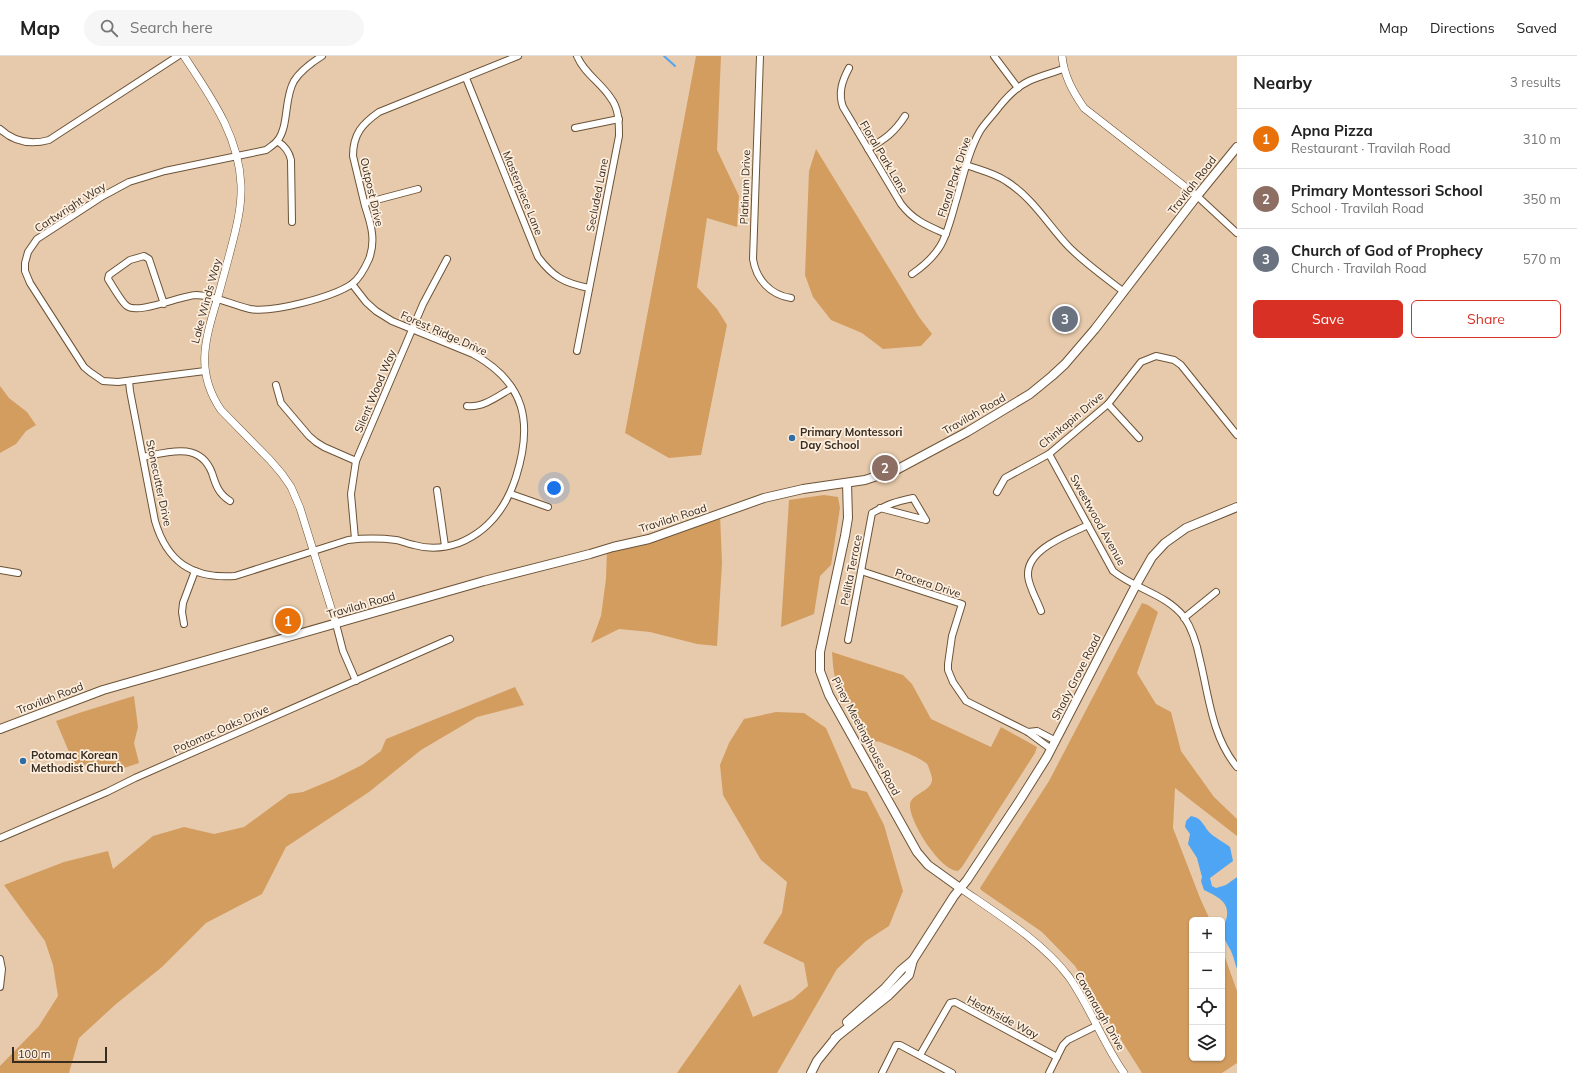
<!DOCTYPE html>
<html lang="en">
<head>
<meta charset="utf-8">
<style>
  :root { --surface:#fff; --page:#f6f6f6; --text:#222; --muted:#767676; --line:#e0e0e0; --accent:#d93025 }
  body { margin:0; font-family:Mulish,sans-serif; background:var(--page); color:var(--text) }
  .controls { position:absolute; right:12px; bottom:12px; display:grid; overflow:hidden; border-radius:6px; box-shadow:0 1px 3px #0004 }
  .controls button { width:36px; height:36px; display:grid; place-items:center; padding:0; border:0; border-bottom:1px solid var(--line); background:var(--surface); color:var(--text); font:20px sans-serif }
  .scale { position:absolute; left:12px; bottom:10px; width:95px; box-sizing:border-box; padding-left:4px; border:2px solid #372c20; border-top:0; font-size:11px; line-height:14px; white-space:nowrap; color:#372c20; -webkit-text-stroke:3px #fdeede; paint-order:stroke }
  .you { position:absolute; left:554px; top:432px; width:14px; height:14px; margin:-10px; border:3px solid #fff; border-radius:50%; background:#1a73e8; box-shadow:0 0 0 6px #1a73e833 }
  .badge { display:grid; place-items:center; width:26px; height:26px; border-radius:50%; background:var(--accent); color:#fff; font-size:13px; font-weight:700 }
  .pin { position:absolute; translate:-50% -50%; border:2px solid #fff; box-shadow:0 1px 4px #0006 }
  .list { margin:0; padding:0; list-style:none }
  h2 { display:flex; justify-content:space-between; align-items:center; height:52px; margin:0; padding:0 16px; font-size:17px }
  h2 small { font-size:13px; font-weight:400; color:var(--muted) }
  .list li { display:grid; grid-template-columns:26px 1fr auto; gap:12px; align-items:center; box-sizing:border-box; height:60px; padding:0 16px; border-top:1px solid var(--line) }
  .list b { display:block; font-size:15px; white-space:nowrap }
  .list p { margin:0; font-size:13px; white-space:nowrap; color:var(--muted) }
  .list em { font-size:13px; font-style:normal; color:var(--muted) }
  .actions { display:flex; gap:8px; padding:12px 16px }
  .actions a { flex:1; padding:9px 0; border:1px solid var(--accent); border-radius:6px; text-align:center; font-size:14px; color:var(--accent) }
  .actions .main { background:var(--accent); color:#fff }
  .icon { flex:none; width:22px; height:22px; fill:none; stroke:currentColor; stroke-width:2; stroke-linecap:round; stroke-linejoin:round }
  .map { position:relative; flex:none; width:1237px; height:1017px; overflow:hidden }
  header { display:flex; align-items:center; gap:24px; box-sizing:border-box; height:56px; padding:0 20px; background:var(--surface); border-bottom:1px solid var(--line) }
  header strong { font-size:19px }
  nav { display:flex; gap:22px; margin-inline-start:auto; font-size:14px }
  .search { width:280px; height:36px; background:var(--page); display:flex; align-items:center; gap:10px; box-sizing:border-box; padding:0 14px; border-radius:22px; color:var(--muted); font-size:15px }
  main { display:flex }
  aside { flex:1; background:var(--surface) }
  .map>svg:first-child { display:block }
  .green { fill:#d39d60 }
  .water { fill:#4ea5f3 }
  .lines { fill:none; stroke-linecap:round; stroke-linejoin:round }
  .stream { stroke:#4ea5f3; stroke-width:2 }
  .minor-casing { stroke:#6c5337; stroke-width:8 }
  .tertiary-casing { stroke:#6c5337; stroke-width:8 }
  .secondary-casing { stroke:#6c5337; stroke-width:10 }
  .minor { stroke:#fff; stroke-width:6 }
  .tertiary { stroke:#fff; stroke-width:7 }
  .secondary { stroke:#fff; stroke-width:8 }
  .poi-dot { fill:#2f6da4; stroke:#fdeede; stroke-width:1.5 }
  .labels { text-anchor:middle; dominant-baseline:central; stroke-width:3.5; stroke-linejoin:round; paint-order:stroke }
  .street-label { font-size:11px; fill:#372c20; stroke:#fdeede }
  .poi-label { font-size:11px; font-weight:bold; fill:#372c20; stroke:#fdeede; text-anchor:start }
</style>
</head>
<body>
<header>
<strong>Map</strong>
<div class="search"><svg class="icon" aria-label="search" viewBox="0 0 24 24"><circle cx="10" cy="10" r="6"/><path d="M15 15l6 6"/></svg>Search here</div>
<nav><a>Map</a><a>Directions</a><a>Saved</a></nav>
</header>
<main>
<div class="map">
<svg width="1237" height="1017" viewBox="0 0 1237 1017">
  <rect width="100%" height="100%" fill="#e7caab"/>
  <g class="green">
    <path d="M 696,0 L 721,0 L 717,94 L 739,140 L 737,171 L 707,162 L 697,231 L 717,253 L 727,269 L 701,399 L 669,402 L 625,377 Z"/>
    <path d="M 816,93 L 919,261 L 932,278 L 921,290 L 883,293 L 862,277 L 831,264 L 813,241 L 805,219 L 809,115 Z"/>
    <path d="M 0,330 L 9,342 L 27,356 L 36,369 L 26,375 L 16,388 L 0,397 Z"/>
    <path d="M 824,439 L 838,441 L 840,452 L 831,509 L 820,520 L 814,558 L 781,571 L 789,444 Z"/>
    <path d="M 720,458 L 722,507 L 717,590 L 697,588 L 650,576 L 619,573 L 591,587 L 601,560 L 606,523 L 607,492 Z"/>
    <path d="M 1142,547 L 1148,549 L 1158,556 L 1137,617 L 1156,648 L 1171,656 L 1181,695 L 1214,741 L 1237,763 L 1237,780 L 1175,732 L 1173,772 L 1200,842 L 1210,864 L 1192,864 L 1192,1002 L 1222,1002 L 1222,893 L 1237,935 L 1237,1007 L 1222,1017 L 1142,1017 L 1111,968 L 1075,910 L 1042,876 L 981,834 L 980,832 L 1049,725 Z"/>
    <path d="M 832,596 L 903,619 L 912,628 L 931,663 L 991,691 L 1001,671 L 1037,691 L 1035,697 L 962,811 L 958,815 C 940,815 909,765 910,749 C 910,737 933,736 932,722 C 931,718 929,711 927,708 C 922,702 888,689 880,686 C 876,685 874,686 870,686 L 835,623 L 833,609 Z"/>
    <path d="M 515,631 L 524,649 L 477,661 L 421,694 L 369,736 L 286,791 L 262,838 L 206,867 L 162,911 L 116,948 L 79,982 L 69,1017 L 0,1017 L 0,1010 L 39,970 L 58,940 L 53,909 L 45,885 L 4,829 L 64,806 L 108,795 L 113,813 L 153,780 L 184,771 L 214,778 L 244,771 L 289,738 L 303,736 L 334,723 L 362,709 L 381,695 L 386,683 Z"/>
    <path d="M 134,640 L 138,671 L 134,687 L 139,707 L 106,718 L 101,711 L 88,710 L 77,715 L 56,665 L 82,656 Z"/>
    <path d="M 776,656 L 804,657 L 826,672 L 852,732 L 867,736 L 884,769 L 903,835 L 889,870 L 866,885 L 837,913 L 777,1017 L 677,1017 L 740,928 L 753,961 L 793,943 L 808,930 L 804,907 L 763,887 L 782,857 L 787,826 L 761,804 L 723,739 L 720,709 L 729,687 L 744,663 Z"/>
  </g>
  <path class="water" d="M 1191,760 C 1202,762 1203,769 1209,776 C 1215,782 1224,786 1230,791 L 1233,805 L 1210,822 L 1212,830 L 1216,832 L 1226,829 L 1237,821 L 1237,913 C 1235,908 1234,901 1231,895 C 1228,889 1224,884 1223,876 C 1223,871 1226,865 1227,860 C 1229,845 1216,840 1204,834 L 1201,825 L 1202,821 L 1197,802 L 1188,788 L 1190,778 L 1185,771 L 1186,765 Z"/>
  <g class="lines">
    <path class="stream" d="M 664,0 L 675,10"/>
    <defs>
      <g id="minor">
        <path d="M 577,0 C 584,17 600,26 610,41 C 619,52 619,66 619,80 L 577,295"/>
        <path d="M 760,0 L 753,203 C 756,223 770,239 791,242"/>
        <path d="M 994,0 L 1018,32"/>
        <path d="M 849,12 C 842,25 838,37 843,51 L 901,148 C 914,165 928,170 946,178"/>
        <path d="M 466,22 L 538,201 C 553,221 564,227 589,232"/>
        <path d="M 575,72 L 619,63"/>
        <path d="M 0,73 C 14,86 31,89 49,84 L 178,0"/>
        <path d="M 277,85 C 285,90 289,95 291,104 L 292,166"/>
        <path d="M 868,93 C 885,83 894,77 905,60"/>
        <path d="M 966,109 C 980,114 994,117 1006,125 C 1033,142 1048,169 1069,191 C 1086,208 1106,222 1124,236"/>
        <path d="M 1197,140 L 1237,177"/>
        <path d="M 365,147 L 418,133"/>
        <path d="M 912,218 C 944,196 946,180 956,145 C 963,122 968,96 980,75 C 985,67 993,59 999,51 C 1007,41 1016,31 1029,25 C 1040,20 1052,17 1063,13"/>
        <path d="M 164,248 L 149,203 L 144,200 L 130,204 L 109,219 L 108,223 C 112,229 122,247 127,250 C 138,259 182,239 197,239 C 215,240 233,249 250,253 C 273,257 333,241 352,228 C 360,222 365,212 369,203 C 372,195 373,185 372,177 C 371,168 368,159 365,150 C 361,134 357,117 353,100 C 353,78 362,68 379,56 L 518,0"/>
        <path d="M 205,315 L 118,326 L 103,325 L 90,316 L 84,311 L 30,227 L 25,215 L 25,207 L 28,196 L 37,183 L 103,140 L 129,126 L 165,115 L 266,94 C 270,91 275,88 278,84 C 289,69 284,42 294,25 C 301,14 311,7 322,0"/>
        <path d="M 129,325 L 130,335 L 155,465 C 167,506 192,523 235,520 L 348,484 C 365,482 380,482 396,484 C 402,485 408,488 414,489 C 428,493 445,492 459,487 C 489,475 506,452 516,421 C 533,367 526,327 473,298 L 392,265 L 376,255 L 366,246 L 352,228"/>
        <path d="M 276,329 L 281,347 L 309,380 L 316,386 L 324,391 L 356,405"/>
        <path d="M 1108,348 L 1139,382"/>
        <path d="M 467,350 C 483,352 498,340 512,332"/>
        <path d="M 1049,398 L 1113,515 C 1135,533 1166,538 1184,561 C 1193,574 1197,589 1200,604 C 1209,641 1212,681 1237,711"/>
        <path d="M 143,401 C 168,396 200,385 212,417 C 216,430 219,438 230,445"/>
        <path d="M 437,434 L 445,490"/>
        <path d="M 997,436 L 1005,422 L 1049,398 L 1108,348 L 1141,306 L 1156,300 L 1174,304 L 1181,309 L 1237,379"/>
        <path d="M 511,438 L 548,451"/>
        <path d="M 355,483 L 351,438 L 356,405 L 423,248 L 447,203"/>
        <path d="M 0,514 L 18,517"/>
        <path d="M 861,515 L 962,548 L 952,580 L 948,608 L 948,614 L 953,626 L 966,645 L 1028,676 L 1051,693"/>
        <path d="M 1041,555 C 1037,544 1029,531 1028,520 C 1026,493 1068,479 1088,469"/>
        <path d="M 1184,562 L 1216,536"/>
        <path d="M 184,568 L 182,556 L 183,547 L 195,515"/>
        <path d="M 336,568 L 343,595 L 356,625"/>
        <path d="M 848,584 L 872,457 C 889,448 894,446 913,442 L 926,464 L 880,452"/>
        <path d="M 1028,676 L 1037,675 L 1056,685"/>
        <path d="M 0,782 L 107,736 L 135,722 L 450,583"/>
        <path d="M 0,903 L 2,913 L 0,931"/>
        <path d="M 920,999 L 950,947 L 955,946 L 1057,1001"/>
        <path d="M 882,1017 L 896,989 L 900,989 L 952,1017"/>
        <path d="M 1049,1017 L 1063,989 L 1068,984 L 1096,970"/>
      </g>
      <g id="tertiary">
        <path d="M 184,0 C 210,40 239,79 241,129 C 242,153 235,177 229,200 C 225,215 221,230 217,244 C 205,284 195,316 221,354 L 270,404 L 282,418 L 291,431 L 300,452 L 336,568"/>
        <path d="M 1062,0 C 1064,20 1073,36 1084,52 L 1197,140"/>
        <path d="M 960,832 C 996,857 1043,886 1069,921 C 1090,951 1103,987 1124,1017"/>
      </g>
      <g id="secondary">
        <path d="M 847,427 L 848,462 L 845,480 L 820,596 L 820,615 L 829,639 L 917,796 L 928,809 L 960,832"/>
        <path d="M 0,673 L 103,634 L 484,525 L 590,498 L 613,491 L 649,483 L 764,442 L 803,433 L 865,424 L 898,413 L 967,376 L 1030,338 L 1052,320 L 1065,308 L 1095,273 L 1197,140 L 1237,91"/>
        <path d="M 847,966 L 885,932 L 901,914 L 913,904"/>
        <path d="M 835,982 L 889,939 L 909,919 L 913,904 L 954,840 L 967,824 L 1020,744 L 1047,701 L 1136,529 L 1152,501 L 1165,487 L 1186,472 L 1237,451"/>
        <path d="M 811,1017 L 817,1005 L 838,979"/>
      </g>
    </defs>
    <use href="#minor" class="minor-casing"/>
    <use href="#tertiary" class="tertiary-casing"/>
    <use href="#secondary" class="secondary-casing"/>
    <use href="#minor" class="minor"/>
    <use href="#tertiary" class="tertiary"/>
    <use href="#secondary" class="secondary"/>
  </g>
  <g class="poi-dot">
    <circle cx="792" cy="382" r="4"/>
    <circle cx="23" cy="705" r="4"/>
  </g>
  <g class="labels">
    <g class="street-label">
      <text transform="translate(884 101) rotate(59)">Floral Park Lane</text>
      <text transform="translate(954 121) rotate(-72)">Floral Park Drive</text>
      <text transform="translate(1192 129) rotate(-52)">Travilah Road</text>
      <text transform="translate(745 131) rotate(-88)">Platinum Drive</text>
      <text transform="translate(372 136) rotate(77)">Outpost Drive</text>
      <text transform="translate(523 137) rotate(68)">Masterpiece Lane</text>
      <text transform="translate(597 139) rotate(-79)">Secluded Lane</text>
      <text transform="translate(70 151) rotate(-33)">Cartwright Way</text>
      <text transform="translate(206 245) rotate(-75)">Lake Winds Way</text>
      <text transform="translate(444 277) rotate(24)">Forest Ridge Drive</text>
      <text transform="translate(375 335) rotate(-67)">Silent Wood Way</text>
      <text transform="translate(974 358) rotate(-30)">Travilah Road</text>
      <text transform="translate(1071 364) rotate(-40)">Chinkapin Drive</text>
      <text transform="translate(159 427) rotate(78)">Stonecutter Drive</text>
      <text transform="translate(673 462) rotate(-18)">Travilah Road</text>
      <text transform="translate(1098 464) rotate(61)">Sweetwood Avenue</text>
      <text transform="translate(851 514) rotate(-79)">Pellita Terrace</text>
      <text transform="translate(928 527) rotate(19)">Procera Drive</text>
      <text transform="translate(361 549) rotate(-16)">Travilah Road</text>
      <text transform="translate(1076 621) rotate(-63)">Shady Grove Road</text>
      <text transform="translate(50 642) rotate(-21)">Travilah Road</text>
      <text transform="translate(221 673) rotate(-24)">Potomac Oaks Drive</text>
      <text transform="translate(866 680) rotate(62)">Piney Meetinghouse Road</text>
      <text transform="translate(1100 955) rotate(60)">Cavanaugh Drive</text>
      <text transform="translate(1003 961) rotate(28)">Heathside Way</text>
    </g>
    <g class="poi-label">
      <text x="800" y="376">Primary Montessori<tspan x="800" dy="13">Day School</tspan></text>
      <text x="31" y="699">Potomac Korean<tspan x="31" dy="13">Methodist Church</tspan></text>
    </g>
  </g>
</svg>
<div class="controls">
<button>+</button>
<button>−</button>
<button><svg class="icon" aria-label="locate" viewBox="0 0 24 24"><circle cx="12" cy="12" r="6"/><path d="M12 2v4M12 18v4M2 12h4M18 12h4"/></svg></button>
<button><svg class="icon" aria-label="layers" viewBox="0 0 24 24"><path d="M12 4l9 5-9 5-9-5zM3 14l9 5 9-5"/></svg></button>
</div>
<div class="scale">100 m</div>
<div class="you"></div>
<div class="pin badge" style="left:288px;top:565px;background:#e8710a">1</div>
<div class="pin badge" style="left:885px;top:412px;background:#8d6e63">2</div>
<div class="pin badge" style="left:1065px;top:263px;background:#6b7280">3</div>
</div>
<aside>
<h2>Nearby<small>3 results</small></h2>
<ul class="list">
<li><span class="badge" style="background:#e8710a">1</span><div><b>Apna Pizza</b><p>Restaurant · Travilah Road</p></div><em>310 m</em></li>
<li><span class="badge" style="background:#8d6e63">2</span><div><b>Primary Montessori School</b><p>School · Travilah Road</p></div><em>350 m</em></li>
<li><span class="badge" style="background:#6b7280">3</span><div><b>Church of God of Prophecy</b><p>Church · Travilah Road</p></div><em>570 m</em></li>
</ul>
<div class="actions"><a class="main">Save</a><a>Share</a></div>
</aside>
</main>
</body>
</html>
